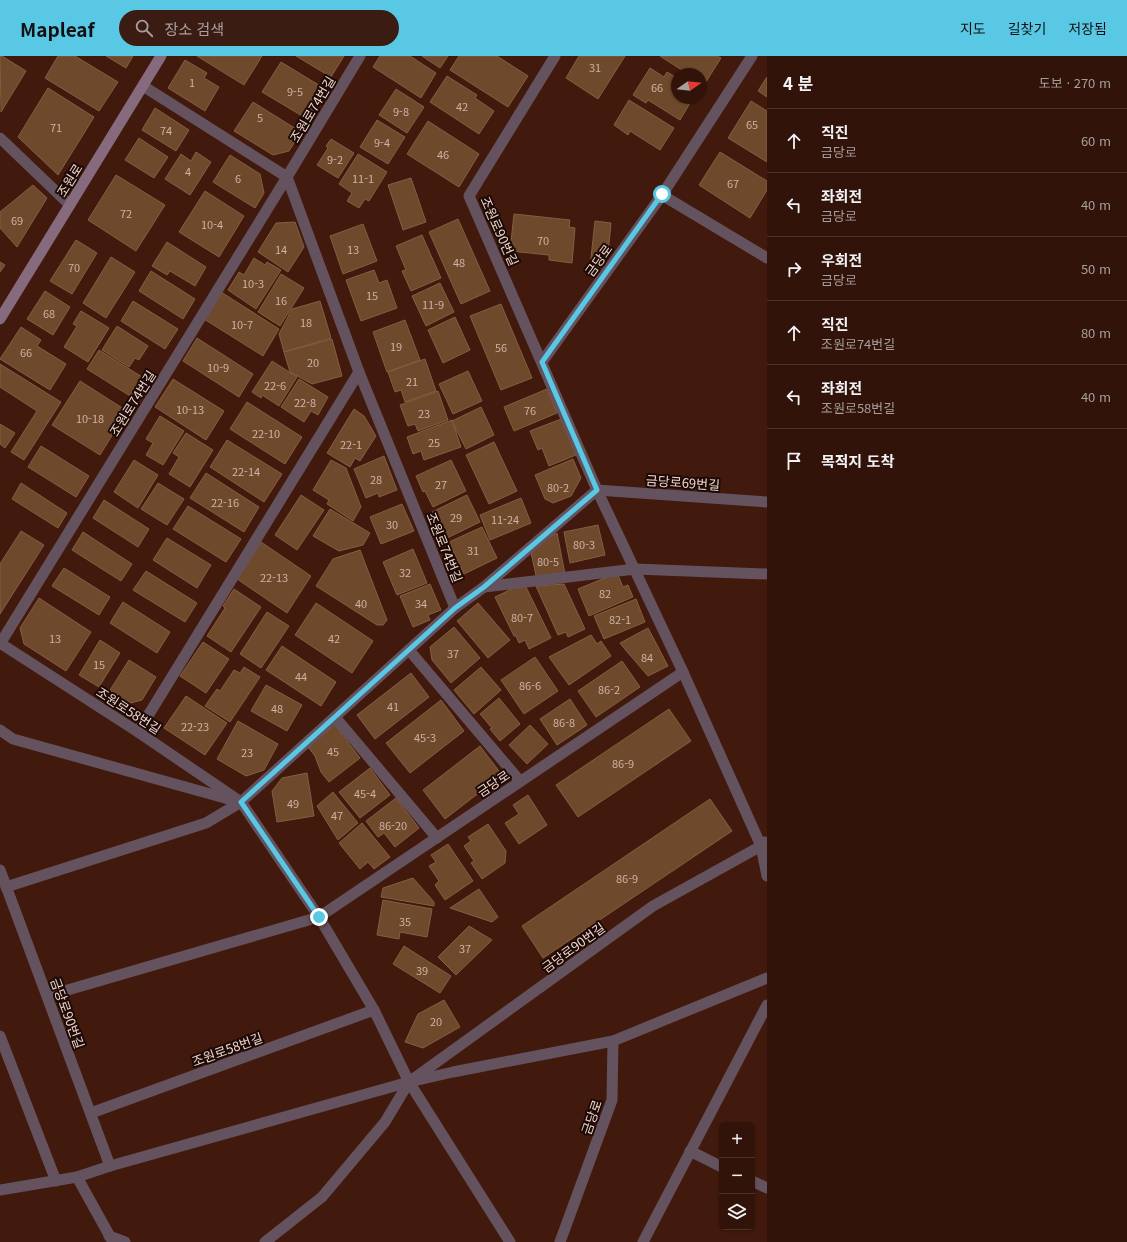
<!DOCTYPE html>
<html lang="ko">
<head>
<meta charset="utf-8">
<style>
  :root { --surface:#32130a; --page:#3a1c13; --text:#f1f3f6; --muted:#a89e9c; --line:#4d322b; --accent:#59c8e5 }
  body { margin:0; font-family:Georgia,"Noto Sans KR",serif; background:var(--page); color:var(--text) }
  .controls { position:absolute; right:12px; bottom:12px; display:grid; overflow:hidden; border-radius:6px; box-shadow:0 1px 3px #0004 }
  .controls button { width:36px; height:36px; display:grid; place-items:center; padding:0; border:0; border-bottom:1px solid var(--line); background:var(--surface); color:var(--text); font:20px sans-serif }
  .compass { position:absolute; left:671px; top:12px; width:36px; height:36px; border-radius:50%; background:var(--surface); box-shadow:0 1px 3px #0004; rotate:76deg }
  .stop { position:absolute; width:12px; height:12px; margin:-9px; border:3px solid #59c8e5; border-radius:50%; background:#fff }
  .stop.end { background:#59c8e5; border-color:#fff; box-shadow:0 1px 4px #0008 }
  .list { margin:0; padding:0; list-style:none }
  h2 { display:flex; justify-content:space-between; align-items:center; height:52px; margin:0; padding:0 16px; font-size:17px }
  h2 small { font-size:13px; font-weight:400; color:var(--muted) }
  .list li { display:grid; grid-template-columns:26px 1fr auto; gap:12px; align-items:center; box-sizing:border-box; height:64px; padding:0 16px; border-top:1px solid var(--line) }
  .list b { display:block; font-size:15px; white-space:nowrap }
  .list p { margin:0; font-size:13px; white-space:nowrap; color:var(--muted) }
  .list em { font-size:13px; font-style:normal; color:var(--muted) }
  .icon { flex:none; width:22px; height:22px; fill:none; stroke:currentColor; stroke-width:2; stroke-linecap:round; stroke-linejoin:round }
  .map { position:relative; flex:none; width:767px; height:1186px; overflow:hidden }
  header { display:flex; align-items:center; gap:24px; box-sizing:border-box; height:56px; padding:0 20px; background:var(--accent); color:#111 }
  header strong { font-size:19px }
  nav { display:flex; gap:22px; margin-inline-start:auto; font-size:14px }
  .search { width:280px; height:36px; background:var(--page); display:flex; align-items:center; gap:10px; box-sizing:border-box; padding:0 14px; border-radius:22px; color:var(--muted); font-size:15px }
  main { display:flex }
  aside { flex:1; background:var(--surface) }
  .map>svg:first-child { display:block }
  .building { fill:#6e492c; stroke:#865e41 }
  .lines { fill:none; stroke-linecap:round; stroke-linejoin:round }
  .service { stroke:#64535f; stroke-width:11 }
  .minor { stroke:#64535f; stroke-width:11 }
  .tertiary { stroke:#64535f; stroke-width:11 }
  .secondary { stroke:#866a7e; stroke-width:11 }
  .route { stroke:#59c8e5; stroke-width:5 }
  .labels { text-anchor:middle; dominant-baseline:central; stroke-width:4; stroke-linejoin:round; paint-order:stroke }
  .number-label { font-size:11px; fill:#d0b2a4 }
  .street-label { font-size:13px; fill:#f0d5cc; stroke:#1c0a06 }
</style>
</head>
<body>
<header>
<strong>Mapleaf</strong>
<div class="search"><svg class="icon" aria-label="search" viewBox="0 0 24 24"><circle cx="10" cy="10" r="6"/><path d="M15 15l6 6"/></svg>장소 검색</div>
<nav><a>지도</a><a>길찾기</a><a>저장됨</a></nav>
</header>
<main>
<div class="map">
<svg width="767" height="1186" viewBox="0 0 767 1186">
  <rect width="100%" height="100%" fill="#42190d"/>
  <g class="building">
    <path d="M 0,0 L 2,0 L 26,15 L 1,56 Z"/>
    <path d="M 58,0 L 75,0 L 118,26 L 99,55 L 45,22 Z"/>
    <path d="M 106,0 L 133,0 L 126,12 Z"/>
    <path d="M 197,0 L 262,0 L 244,29 Z"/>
    <path d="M 296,0 L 344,0 L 331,21 Z"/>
    <path d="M 380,0 L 410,0 L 436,17 L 421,42 L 373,11 Z"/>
    <path d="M 422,0 L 448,0 L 440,12 Z"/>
    <path d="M 459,0 L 497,0 L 528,20 L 508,51 L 450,14 Z"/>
    <path d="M 579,0 L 625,0 L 598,43 L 566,22 Z"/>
    <path d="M 660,0 L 717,0 L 721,2 L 704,29 L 701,27 L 701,18 L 688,18 Z"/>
    <path d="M 185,4 L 207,17 L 204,22 L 219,31 L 205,55 L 168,32 Z"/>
    <path d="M 281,6 L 327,34 L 309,64 L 262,36 Z"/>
    <path d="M 650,12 L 664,21 L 667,16 L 677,22 L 677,42 L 693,42 L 680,64 L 648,44 L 646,47 L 633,39 Z"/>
    <path d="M 447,20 L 477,39 L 475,42 L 494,55 L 479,78 L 430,46 Z"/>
    <path d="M 767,21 L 767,41 L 758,35 Z"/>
    <path d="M 48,32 L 94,61 L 58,119 L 18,81 Z"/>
    <path d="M 396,33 L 424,51 L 407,77 L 379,59 Z"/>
    <path d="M 629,44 L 674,72 L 660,94 L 630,75 L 628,79 L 614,69 Z"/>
    <path d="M 751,45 L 767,55 L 767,106 L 728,82 Z"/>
    <path d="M 253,46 L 301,76 L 289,95 L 273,99 L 234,75 Z"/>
    <path d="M 155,52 L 189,74 L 176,95 L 142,74 Z"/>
    <path d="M 377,64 L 405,81 L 388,108 L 360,91 Z"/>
    <path d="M 428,65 L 479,98 L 459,131 L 407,98 Z"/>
    <path d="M 139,82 L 168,101 L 154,122 L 125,104 Z"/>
    <path d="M 331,83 L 354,97 L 338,122 L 317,109 L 328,92 L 326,90 Z"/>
    <path d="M 196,96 L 211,106 L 190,139 L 165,123 L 181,98 L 191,105 Z"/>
    <path d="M 720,96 L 767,125 L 767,134 L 750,162 L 699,129 Z"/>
    <path d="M 358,98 L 387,116 L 369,145 L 365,143 L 359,152 L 347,145 L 352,137 L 339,128 Z"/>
    <path d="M 230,99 L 260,118 L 264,137 L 255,152 L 213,126 Z"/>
    <path d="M 116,119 L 165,149 L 136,195 L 88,164 Z"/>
    <path d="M 411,122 L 426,166 L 403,174 L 388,129 Z"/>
    <path d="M 33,129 L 47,142 L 17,191 L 0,172 L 0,156 Z"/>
    <path d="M 205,135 L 244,160 L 219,201 L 179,176 Z"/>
    <path d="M 514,158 L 570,164 L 569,171 L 575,172 L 572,207 L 549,204 L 549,199 L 510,195 Z"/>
    <path d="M 458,163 L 490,235 L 461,248 L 429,176 Z"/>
    <path d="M 595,165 L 611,167 L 608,198 L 598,212 L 590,211 Z"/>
    <path d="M 295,166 L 304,191 L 288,216 L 258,196 L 276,167 Z"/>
    <path d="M 363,168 L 377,205 L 343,218 L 330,180 Z"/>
    <path d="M 422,179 L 441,222 L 411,235 L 402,215 L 406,214 L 396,190 Z"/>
    <path d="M 76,184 L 97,197 L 72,238 L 50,225 Z"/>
    <path d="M 167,186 L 206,211 L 195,230 L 170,215 L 167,219 L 152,210 Z"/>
    <path d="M 111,201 L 135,216 L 106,262 L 83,247 Z"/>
    <path d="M 254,202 L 265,209 L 267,206 L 281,214 L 256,253 L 228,234 L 239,216 L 244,219 Z"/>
    <path d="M 0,206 L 5,209 L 0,216 Z"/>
    <path d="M 374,214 L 379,227 L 387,224 L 397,252 L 361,265 L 346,224 Z"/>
    <path d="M 151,215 L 195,243 L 183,263 L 139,235 Z"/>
    <path d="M 281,218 L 304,232 L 280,270 L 258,256 Z"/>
    <path d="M 440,227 L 454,256 L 426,270 L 412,240 Z"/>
    <path d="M 45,235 L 70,251 L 53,279 L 27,263 Z"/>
    <path d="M 221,236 L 279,273 L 263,300 L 204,263 Z"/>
    <path d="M 133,245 L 178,273 L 165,293 L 121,265 Z"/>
    <path d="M 320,245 L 331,282 L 284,296 L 279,278 L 292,253 Z"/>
    <path d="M 501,248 L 532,322 L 501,334 L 470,260 Z"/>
    <path d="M 81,255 L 109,272 L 88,306 L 64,291 L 77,270 L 73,268 Z"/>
    <path d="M 455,261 L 470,294 L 443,307 L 428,274 Z"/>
    <path d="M 405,264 L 420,304 L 387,316 L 373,276 Z"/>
    <path d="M 117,270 L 148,290 L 139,304 L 135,302 L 129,311 L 102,294 Z"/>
    <path d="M 21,271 L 41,284 L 37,290 L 66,308 L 50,334 L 0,303 Z"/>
    <path d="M 197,282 L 253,318 L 239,341 L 183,305 Z"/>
    <path d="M 332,283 L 342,320 L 312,328 L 290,316 L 284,296 Z"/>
    <path d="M 99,294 L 147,324 L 135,343 L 87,313 Z"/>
    <path d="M 425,303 L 436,335 L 405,346 L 401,334 L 395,336 L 388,316 Z"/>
    <path d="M 272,305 L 297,321 L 279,350 L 262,339 L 261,342 L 252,336 Z"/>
    <path d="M 0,308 L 61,346 L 24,404 L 11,396 L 37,355 L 0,331 Z"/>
    <path d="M 468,315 L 482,345 L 453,358 L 439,328 Z"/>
    <path d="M 173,323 L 224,355 L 206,384 L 155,351 Z"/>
    <path d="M 299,323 L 328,341 L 318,359 L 311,355 L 304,366 L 281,351 Z"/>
    <path d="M 80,325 L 127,355 L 100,399 L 52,369 Z"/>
    <path d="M 547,333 L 557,357 L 514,375 L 504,351 Z"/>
    <path d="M 438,335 L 448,364 L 418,375 L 415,368 L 408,370 L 400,349 Z"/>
    <path d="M 247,346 L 302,381 L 285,408 L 230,373 Z"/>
    <path d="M 481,351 L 494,379 L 466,393 L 452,365 Z"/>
    <path d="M 354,353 L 364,360 L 376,380 L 360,405 L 355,402 L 350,411 L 327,397 Z"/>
    <path d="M 160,360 L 184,375 L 163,409 L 146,399 L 153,387 L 146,383 Z"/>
    <path d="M 561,363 L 576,399 L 549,410 L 542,392 L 538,394 L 530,375 Z"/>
    <path d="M 452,364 L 461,391 L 424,404 L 421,395 L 413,398 L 407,381 Z"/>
    <path d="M 0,368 L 15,377 L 5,392 L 0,388 Z"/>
    <path d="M 186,377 L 213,394 L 190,431 L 169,418 L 179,401 L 173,397 Z"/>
    <path d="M 227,384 L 282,418 L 264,446 L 210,411 Z"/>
    <path d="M 494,386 L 517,435 L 489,448 L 466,399 Z"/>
    <path d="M 41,390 L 89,420 L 76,441 L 28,411 Z"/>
    <path d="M 384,400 L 397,434 L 379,441 L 378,437 L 366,442 L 354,413 Z"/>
    <path d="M 573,403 L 581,422 L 571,440 L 553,447 L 545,443 L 535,419 Z"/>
    <path d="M 134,404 L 158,419 L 138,452 L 114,436 Z"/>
    <path d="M 331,404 L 346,412 L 361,451 L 353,465 L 327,448 L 329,444 L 313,434 Z"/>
    <path d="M 451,404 L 466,435 L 433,451 L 425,435 L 423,436 L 416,420 Z"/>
    <path d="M 206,417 L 259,451 L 244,476 L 190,442 Z"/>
    <path d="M 21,427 L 67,457 L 58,472 L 12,443 Z"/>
    <path d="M 158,427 L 184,443 L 167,469 L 141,453 Z"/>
    <path d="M 301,439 L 324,454 L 297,494 L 275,479 Z"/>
    <path d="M 467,439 L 480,466 L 445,483 L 432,456 Z"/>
    <path d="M 521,442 L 531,467 L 490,484 L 480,459 Z"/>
    <path d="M 104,444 L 149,473 L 138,491 L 93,462 Z"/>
    <path d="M 402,448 L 414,475 L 381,488 L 370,461 Z"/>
    <path d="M 188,450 L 241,483 L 226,506 L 173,473 Z"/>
    <path d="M 330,453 L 370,477 L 363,489 L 339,495 L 313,480 Z"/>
    <path d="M 598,469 L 605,499 L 570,507 L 564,476 Z"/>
    <path d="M 482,471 L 497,502 L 464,518 L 449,486 Z"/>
    <path d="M 21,475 L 44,489 L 0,558 L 0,508 Z"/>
    <path d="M 83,476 L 132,508 L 121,525 L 72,494 Z"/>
    <path d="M 557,477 L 565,518 L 537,524 L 530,492 Z"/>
    <path d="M 167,482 L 211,509 L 197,532 L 153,504 Z"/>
    <path d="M 261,486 L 311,520 L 287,557 L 237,523 Z"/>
    <path d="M 413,493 L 427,527 L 397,539 L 383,506 Z"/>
    <path d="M 360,494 L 387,564 L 383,569 L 377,569 L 316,530 L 333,503 Z"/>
    <path d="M 64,512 L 110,541 L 99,559 L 52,530 Z"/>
    <path d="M 146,515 L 197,547 L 185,566 L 133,534 Z"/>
    <path d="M 617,517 L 623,531 L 628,529 L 633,541 L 589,560 L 578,533 Z"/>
    <path d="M 524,527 L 551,582 L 529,593 L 525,584 L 519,587 L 516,580 L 514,580 L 495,541 Z"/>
    <path d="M 430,528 L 441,554 L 428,559 L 430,564 L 413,571 L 400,540 Z"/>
    <path d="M 564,528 L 585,573 L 568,581 L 566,576 L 558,579 L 536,530 Z"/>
    <path d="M 234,533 L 261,551 L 231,596 L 207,580 L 225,552 L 223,550 Z"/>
    <path d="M 39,542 L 91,576 L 66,615 L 24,588 L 20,572 Z"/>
    <path d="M 636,543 L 645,566 L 604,583 L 594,560 Z"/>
    <path d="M 123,546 L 170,576 L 157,597 L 110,567 Z"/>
    <path d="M 316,547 L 373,585 L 352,617 L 295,579 Z"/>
    <path d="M 478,547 L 510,584 L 488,602 L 457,565 Z"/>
    <path d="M 267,556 L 289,570 L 261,612 L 240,598 Z"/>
    <path d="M 454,571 L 480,602 L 451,627 L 432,604 L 430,591 Z"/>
    <path d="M 648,572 L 668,610 L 648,620 L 623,591 L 620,587 Z"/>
    <path d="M 591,579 L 597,588 L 601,585 L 611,600 L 569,629 L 549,601 Z"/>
    <path d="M 100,584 L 120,597 L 99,631 L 79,619 Z"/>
    <path d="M 203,586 L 229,603 L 206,637 L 180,620 Z"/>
    <path d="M 282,590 L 336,626 L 321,650 L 266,614 Z"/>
    <path d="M 535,601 L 558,635 L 524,658 L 501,624 Z"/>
    <path d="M 129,604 L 156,621 L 142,644 L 123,649 L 107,639 Z"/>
    <path d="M 622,605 L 640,631 L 596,661 L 578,635 Z"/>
    <path d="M 244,611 L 260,621 L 230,666 L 205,650 L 217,633 L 220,635 L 234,614 L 240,617 Z"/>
    <path d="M 481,611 L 501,634 L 474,658 L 454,634 Z"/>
    <path d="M 411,617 L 429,641 L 375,683 L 357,659 Z"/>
    <path d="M 266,629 L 302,649 L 287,675 L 251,655 Z"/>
    <path d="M 186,640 L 227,667 L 205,699 L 164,672 Z"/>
    <path d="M 499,642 L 520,668 L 500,685 L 490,673 L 492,672 L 480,658 Z"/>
    <path d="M 570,643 L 587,669 L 557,689 L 540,663 Z"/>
    <path d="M 441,644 L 464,675 L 410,717 L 386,687 Z"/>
    <path d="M 669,653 L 691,685 L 578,761 L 556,729 Z"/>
    <path d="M 238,665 L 278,688 L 264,714 L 246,720 L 217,703 Z"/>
    <path d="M 335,669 L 360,702 L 329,726 L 321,716 L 315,700 L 308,691 Z"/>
    <path d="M 530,669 L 548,688 L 527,708 L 509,689 Z"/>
    <path d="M 480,690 L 502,719 L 445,763 L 423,734 Z"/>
    <path d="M 370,712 L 390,739 L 360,762 L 339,736 Z"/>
    <path d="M 307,717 L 314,760 L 277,766 L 272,735 L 282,722 Z"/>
    <path d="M 333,736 L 358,767 L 338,784 L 317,750 Z"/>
    <path d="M 528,739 L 547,769 L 519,788 L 505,767 L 519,758 L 513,749 Z"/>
    <path d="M 396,742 L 419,772 L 395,791 L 384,777 L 378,781 L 366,765 Z"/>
    <path d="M 710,743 L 732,775 L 543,902 L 522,870 Z"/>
    <path d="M 362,767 L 390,801 L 374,813 L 368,806 L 360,813 L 339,787 Z"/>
    <path d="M 488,768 L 506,795 L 505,807 L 482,823 L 471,807 L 474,805 L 464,790 L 471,785 L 468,781 Z"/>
    <path d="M 448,788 L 473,825 L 445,844 L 435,829 L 439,825 L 429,810 L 436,806 L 431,799 Z"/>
    <path d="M 413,822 L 434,846 L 434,850 L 381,841 L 383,832 Z"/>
    <path d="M 479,833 L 498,861 L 492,866 L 450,852 Z"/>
    <path d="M 383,844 L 432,853 L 427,881 L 400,876 L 399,883 L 377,879 Z"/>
    <path d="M 469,870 L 492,884 L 456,919 L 438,901 Z"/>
    <path d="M 404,890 L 451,920 L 440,937 L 393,908 Z"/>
    <path d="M 444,944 L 460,971 L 423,992 L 405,986 L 418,958 Z"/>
  </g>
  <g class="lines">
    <g class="service">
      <path d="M 409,594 L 520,725"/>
      <path d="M 335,661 L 437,782"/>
    </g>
    <g class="minor">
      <path d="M 555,0 L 469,140 L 597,434 L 683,616 L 761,790 L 767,820"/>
      <path d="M 143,30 L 287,121 L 359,316 L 455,552"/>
      <path d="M 0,82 L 70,149"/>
      <path d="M 542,306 L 662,139"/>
      <path d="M 484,531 L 635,513 L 767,518"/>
      <path d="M 0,587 L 138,676 L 241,746 L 319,861 L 374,954 L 409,1026 L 510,1186"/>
      <path d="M 0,588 L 287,121 L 360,0"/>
      <path d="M 0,674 L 13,683 L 232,744"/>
      <path d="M 138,676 L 359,316"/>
      <path d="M 0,814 L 110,1110"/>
      <path d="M 6,831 L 206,767 L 241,746 L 455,552 L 484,531 L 597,434 L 767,446"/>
      <path d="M 47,940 L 319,861 L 683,616"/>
      <path d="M 0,980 L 56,1125"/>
      <path d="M 91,1057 L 374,954"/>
      <path d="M 690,1095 L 722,1111"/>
      <path d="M 752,1125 L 767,1132"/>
      <path d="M 109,1180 L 125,1186"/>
      <path d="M 113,1186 L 77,1121 L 110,1110 L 409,1026 L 453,1016 L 613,985 L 767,922"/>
      <path d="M 265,1186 L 322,1141 L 385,1066 L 409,1026 L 653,850 L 761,790 L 765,786"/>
      <path d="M 560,1186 L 612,1044 L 613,985"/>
      <path d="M 643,1186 L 767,949"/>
    </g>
    <g class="tertiary">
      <path d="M 752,0 L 662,139 L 767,202"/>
      <path d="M 0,1134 L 77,1121"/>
    </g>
    <path class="secondary" d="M 0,263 L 161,0"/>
  </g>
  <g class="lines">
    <path class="route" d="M 319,861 L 241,746 L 455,552 L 484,531 L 597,434 L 542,306 L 662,138"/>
  </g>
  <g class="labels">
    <g class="number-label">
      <text x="595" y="11">31</text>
      <text x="192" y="26">1</text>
      <text x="657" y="31">66</text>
      <text x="295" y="35">9-5</text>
      <text x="462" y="50">42</text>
      <text x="401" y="55">9-8</text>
      <text x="260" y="61">5</text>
      <text x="752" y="68">65</text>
      <text x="56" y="71">71</text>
      <text x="166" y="74">74</text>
      <text x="382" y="86">9-4</text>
      <text x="443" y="98">46</text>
      <text x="335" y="103">9-2</text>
      <text x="188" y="115">4</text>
      <text x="238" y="122">6</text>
      <text x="363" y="122">11-1</text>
      <text x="733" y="127">67</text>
      <text x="126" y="157">72</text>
      <text x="17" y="164">69</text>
      <text x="212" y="168">10-4</text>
      <text x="543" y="184">70</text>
      <text x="281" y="193">14</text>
      <text x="353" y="193">13</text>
      <text x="459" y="206">48</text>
      <text x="74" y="211">70</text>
      <text x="253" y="227">10-3</text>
      <text x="372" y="239">15</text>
      <text x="281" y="244">16</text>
      <text x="433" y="248">11-9</text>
      <text x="49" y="257">68</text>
      <text x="306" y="266">18</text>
      <text x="242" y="268">10-7</text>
      <text x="396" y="290">19</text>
      <text x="501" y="291">56</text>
      <text x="26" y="296">66</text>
      <text x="313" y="306">20</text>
      <text x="218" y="311">10-9</text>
      <text x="412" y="325">21</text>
      <text x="275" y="329">22-6</text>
      <text x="305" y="346">22-8</text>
      <text x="190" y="353">10-13</text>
      <text x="530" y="354">76</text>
      <text x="424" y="357">23</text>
      <text x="90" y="362">10-18</text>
      <text x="266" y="377">22-10</text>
      <text x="434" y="386">25</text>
      <text x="351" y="388">22-1</text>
      <text x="246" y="415">22-14</text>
      <text x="376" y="423">28</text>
      <text x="441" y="428">27</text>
      <text x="558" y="431">80-2</text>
      <text x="225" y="446">22-16</text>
      <text x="456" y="461">29</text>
      <text x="505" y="463">11-24</text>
      <text x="392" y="468">30</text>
      <text x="584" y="488">80-3</text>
      <text x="473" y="494">31</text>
      <text x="548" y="505">80-5</text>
      <text x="405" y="516">32</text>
      <text x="274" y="521">22-13</text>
      <text x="605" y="537">82</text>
      <text x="361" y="547">40</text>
      <text x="421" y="547">34</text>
      <text x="522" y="561">80-7</text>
      <text x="620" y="563">82-1</text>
      <text x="55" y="582">13</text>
      <text x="334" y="582">42</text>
      <text x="453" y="597">37</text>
      <text x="647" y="601">84</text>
      <text x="99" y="608">15</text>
      <text x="301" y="620">44</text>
      <text x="530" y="629">86-6</text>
      <text x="609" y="633">86-2</text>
      <text x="393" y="650">41</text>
      <text x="277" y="652">48</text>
      <text x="564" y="666">86-8</text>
      <text x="195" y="670">22-23</text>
      <text x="425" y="681">45-3</text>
      <text x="333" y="695">45</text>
      <text x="247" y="696">23</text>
      <text x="623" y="707">86-9</text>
      <text x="365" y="737">45-4</text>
      <text x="293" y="747">49</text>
      <text x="337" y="759">47</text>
      <text x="393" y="769">86-20</text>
      <text x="627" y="822">86-9</text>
      <text x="405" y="865">35</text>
      <text x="465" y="892">37</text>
      <text x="422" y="914">39</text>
      <text x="436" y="965">20</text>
    </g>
    <g class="street-label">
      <text transform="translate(312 53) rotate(-59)">조원로74번길</text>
      <text transform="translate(69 124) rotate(-58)">조원로</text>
      <text transform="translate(500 175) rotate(66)">조원로90번길</text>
      <text transform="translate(598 204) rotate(-54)">금당로</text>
      <text transform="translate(132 347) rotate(-58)">조원로74번길</text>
      <text transform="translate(683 426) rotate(4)">금당로69번길</text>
      <text transform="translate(445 491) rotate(68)">조원로74번길</text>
      <text transform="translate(129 654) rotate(33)">조원로58번길</text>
      <text transform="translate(493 727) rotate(-34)">금당로</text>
      <text transform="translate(573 891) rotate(-36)">금당로90번길</text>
      <text transform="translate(68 957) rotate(70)">금당로90번길</text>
      <text transform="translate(227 993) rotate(-20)">조원로58번길</text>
      <text transform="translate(591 1061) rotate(-71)">금당로</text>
    </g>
  </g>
</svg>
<div class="controls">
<button>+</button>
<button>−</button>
<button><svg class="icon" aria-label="layers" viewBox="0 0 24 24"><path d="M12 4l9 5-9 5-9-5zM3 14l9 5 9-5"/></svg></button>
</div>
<svg class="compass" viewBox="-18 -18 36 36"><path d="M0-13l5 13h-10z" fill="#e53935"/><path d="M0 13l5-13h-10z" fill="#a89e9c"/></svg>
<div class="stop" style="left:662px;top:138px"></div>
<div class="stop end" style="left:319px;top:861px"></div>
</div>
<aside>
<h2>4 분<small>도보 · 270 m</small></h2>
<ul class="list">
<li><svg class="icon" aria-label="ahead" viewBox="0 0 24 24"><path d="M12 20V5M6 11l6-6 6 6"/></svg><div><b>직진</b><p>금당로</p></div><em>60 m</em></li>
<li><svg class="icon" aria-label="left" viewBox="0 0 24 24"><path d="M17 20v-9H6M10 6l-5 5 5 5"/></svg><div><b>좌회전</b><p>금당로</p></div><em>40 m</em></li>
<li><svg class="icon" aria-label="right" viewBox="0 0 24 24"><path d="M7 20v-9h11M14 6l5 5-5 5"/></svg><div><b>우회전</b><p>금당로</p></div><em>50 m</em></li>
<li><svg class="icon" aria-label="ahead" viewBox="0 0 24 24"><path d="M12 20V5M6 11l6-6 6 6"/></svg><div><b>직진</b><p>조원로74번길</p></div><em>80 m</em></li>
<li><svg class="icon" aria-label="left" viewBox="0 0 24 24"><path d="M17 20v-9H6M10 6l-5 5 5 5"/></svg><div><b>좌회전</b><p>조원로58번길</p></div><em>40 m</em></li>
<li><svg class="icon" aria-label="arrive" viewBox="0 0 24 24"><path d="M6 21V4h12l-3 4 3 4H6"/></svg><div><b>목적지 도착</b></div></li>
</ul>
</aside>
</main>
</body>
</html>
